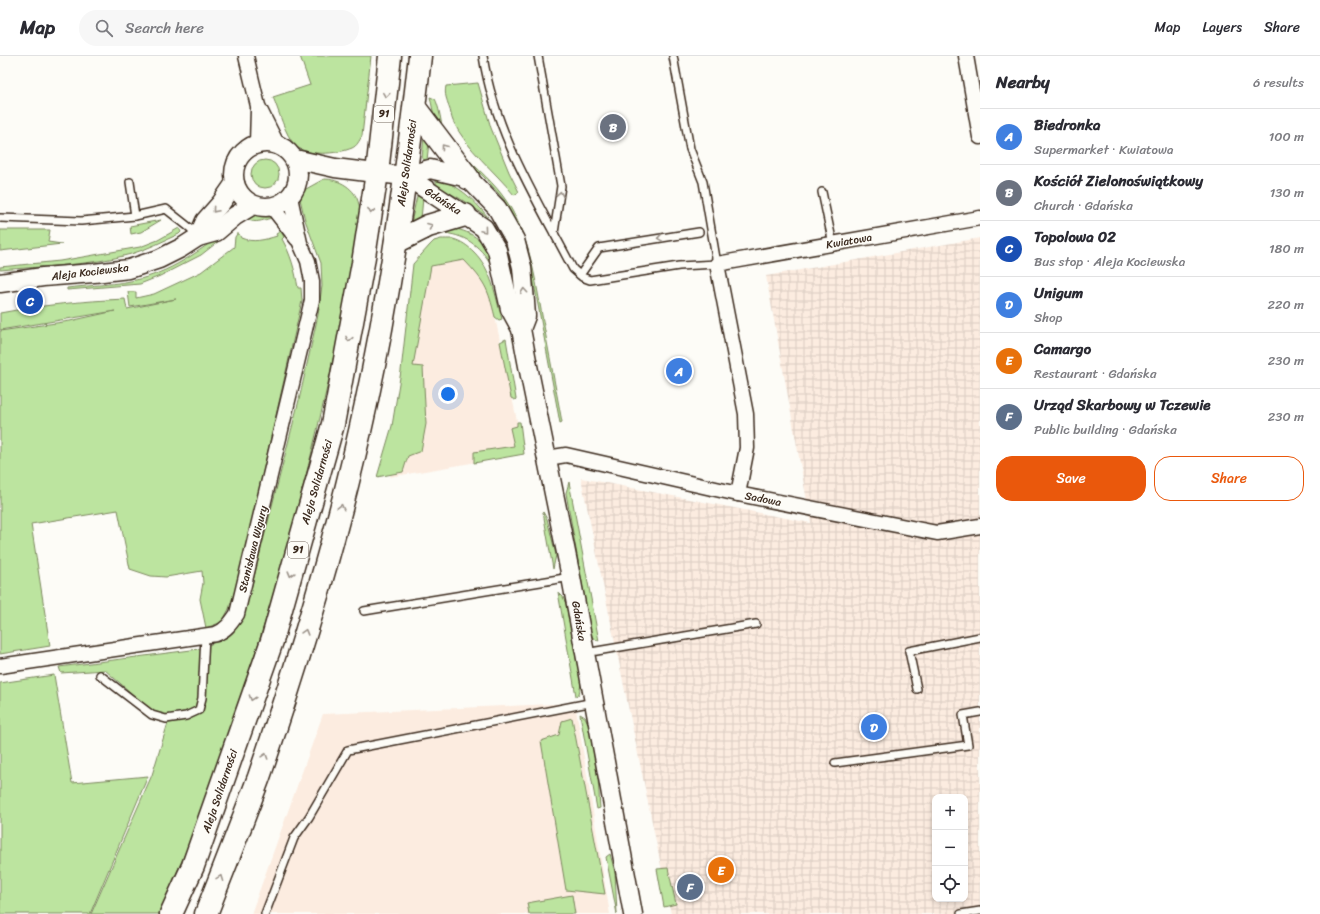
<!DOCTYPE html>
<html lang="en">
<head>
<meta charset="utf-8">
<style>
  :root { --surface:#fff; --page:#f7f7f7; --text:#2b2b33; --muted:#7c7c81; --line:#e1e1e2; --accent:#ea580c }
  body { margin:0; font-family:Sriracha,sans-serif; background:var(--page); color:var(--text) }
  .controls { position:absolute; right:12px; bottom:12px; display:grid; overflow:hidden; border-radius:8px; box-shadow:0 2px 6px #0003 }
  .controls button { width:36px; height:36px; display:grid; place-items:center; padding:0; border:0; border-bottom:1px solid var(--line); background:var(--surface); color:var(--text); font:20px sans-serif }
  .you { position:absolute; left:448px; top:338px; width:14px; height:14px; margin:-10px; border:3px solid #fff; border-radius:50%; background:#1a73e8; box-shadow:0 0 0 6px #1a73e833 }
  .badge { display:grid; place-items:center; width:26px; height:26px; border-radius:50%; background:var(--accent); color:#fff; font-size:13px; font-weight:700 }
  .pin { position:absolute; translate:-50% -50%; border:2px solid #fff; box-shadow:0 1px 4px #0006 }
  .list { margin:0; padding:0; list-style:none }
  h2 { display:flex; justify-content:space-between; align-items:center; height:52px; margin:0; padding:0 16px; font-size:17px }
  h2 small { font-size:13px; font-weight:400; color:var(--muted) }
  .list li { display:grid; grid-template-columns:26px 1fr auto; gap:12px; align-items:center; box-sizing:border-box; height:56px; padding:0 16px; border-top:1px solid var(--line) }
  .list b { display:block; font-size:15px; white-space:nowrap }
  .list p { margin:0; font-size:13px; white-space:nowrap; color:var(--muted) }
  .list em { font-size:13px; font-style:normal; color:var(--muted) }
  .actions { display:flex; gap:8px; padding:12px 16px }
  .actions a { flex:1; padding:9px 0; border:1px solid var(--accent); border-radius:16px; text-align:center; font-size:14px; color:var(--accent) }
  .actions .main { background:var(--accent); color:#fff }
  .icon { flex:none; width:22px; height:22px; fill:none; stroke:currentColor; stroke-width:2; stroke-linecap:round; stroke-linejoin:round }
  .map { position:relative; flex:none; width:980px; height:858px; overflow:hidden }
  header { display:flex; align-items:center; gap:24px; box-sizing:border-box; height:56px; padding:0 20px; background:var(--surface); border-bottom:1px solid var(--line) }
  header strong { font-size:19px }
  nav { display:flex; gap:22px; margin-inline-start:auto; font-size:14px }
  .search { width:280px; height:36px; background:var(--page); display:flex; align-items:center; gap:10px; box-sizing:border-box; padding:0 14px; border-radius:22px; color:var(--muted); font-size:15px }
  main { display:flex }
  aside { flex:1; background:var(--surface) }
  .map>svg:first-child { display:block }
  .built { fill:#fcece0 }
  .industrial { fill:url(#industrial-grid); fill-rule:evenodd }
  .green { fill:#bce49f; stroke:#7c875e }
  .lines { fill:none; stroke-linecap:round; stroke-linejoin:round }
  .service-casing { stroke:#3b2a1e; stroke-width:10 }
  .minor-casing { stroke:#3b2a1e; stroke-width:17 }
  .tertiary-casing { stroke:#3b2a1e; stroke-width:21 }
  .primary-casing { stroke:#3b2a1e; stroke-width:25 }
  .service { stroke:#fdfcf7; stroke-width:7 }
  .minor { stroke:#fdfcf7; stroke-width:14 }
  .tertiary { stroke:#fdfcf7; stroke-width:18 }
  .primary { stroke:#fdfcf7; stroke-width:22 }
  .oneway { stroke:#9c938a }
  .labels { text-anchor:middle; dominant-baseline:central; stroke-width:3; stroke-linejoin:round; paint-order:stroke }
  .shield { fill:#fdfcf7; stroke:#75695f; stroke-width:1 }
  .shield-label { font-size:10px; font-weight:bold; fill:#3b2a1e }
  .street-label { font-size:11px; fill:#3b2a1e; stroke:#fdfcf7 }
</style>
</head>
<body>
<header>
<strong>Map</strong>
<div class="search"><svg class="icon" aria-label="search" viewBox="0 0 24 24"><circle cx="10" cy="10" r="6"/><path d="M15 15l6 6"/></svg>Search here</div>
<nav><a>Map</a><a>Layers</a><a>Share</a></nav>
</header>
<main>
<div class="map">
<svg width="980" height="858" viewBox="0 0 980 858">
  <defs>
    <pattern id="industrial-grid" width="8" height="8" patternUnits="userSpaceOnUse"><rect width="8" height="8" fill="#fcece0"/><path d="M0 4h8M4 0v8" fill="none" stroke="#d9cbc0"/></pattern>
  </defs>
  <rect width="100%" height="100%" fill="#fdfcf7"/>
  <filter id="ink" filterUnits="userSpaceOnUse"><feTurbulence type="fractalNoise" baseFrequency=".025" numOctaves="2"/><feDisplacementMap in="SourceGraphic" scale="8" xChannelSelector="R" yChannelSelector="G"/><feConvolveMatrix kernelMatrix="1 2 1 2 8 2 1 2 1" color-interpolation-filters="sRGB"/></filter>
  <g filter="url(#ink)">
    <g class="built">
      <path d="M 464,201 L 488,228 L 524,398 L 390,421 L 431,208 Z"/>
      <path d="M 575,647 L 610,858 L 251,858 L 323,658 Z"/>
    </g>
    <path class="industrial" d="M 980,182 L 980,858 L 671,858 L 581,422 L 811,467 L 766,220 ZM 935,741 L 965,741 L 965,843 L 935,843 Z"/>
    <g class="green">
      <path d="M 300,0 L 371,0 L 362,80 C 359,85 357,90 352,92 C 338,98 306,101 295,89 C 285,79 279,55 273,41 L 310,29 Z"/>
      <path d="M 478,27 L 491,72 L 509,116 L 519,136 L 514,139 C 494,114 467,94 453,65 C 451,61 451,55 449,51 C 447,43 444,39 446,30 Z"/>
      <path d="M 430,41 L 435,43 C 438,47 443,71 442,76 L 433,55 Z"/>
      <path d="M 424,79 L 429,86 L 427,104 L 422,103 Z"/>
      <path d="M 462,97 C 477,113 495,127 507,146 C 531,183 536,228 544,270 C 550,302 556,334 562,366 L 560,367 L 530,206 L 519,173 L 504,146 L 505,145 L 485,122 L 466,104 Z"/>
      <circle cx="265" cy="118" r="14"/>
      <path d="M 436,122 C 460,130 472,142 488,161 L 459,142 L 436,130 Z"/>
      <path d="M 324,123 C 339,123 356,132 359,149 C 362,161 357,175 355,188 C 351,214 346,240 341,265 C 309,426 263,583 209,737 C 194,778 176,818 159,858 L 91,858 L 152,719 L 168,667 L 154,657 L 105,614 L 61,617 L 59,611 L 199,593 L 228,581 L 233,577 L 244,560 L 299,344 L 318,259 L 322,230 L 321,207 L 305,164 L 300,143 L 303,136 L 306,133 Z"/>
      <path d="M 417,140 L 423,142 L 421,163 L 411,167 Z"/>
      <path d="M 253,156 C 261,155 265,157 271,161 L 272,162 C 259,165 254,169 242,160 Z"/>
      <path d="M 161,164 L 141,176 L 131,178 L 130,170 Z"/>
      <path d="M 232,170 L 233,174 L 201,199 L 160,220 L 140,228 L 67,234 L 67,232 C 91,229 116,229 140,223 C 175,214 204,192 232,170 Z"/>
      <path d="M 179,172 L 181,176 L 179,178 C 163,185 148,193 131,198 C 89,210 43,210 0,214 L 0,211 L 60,205 L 140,191 L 158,184 Z"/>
      <path d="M 452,172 C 473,176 488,186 491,208 C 479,189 464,178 441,177 Z"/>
      <path d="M 0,174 L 50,174 L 48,186 L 62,188 L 0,195 Z"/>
      <path d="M 281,175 L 284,181 L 282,183 C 291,199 295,214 298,232 L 301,232 L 302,245 L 239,522 L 229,553 L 222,566 L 206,572 L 200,543 L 203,527 L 202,515 L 166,521 L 151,520 L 130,513 L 118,454 L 31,468 L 50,590 L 0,598 L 0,275 L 70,265 L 115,255 L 0,274 L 0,257 C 42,249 83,245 125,243 L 127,253 L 176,243 L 130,251 L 128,236 L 136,236 L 136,242 L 154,238 L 201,216 L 234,191 L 235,181 L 237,178 L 239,178 L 241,182 C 253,187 264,184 277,180 L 276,178 Z"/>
      <path d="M 441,183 C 444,183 449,183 453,183 C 461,185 468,190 474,196 C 492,214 495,239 502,263 L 499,264 L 495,261 C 488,232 485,226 464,204 L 431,210 L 413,310 L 423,311 L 426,368 L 421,395 L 408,400 L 403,416 L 377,421 L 392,370 L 401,315 L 413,208 L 430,189 L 434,185 Z"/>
      <path d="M 506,283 L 516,343 L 515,344 L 511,342 L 500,286 Z"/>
      <path d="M 517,366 L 520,366 L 524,398 L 474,407 L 474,396 L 514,390 L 510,372 L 517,370 Z"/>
      <path d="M 569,426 L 599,585 L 593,582 L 591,578 L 566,437 Z"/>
      <path d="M 543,456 L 547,463 L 556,499 L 553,513 Z"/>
      <path d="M 558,536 L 563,541 L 566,548 L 581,628 L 579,638 L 576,640 Z"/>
      <path d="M 54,619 L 72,727 L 148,720 L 90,858 L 0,858 L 0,627 Z"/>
      <path d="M 580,658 L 585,661 L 589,669 L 598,723 L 600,752 L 597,753 Z"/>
      <path d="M 572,662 L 605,838 L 566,834 L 541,685 L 559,679 L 562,665 Z"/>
      <path d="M 610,798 L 615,816 L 617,858 L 606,801 Z"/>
      <path d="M 668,812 L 676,848 L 664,851 L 657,813 Z"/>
      <path d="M 572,839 L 575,858 L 529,858 L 527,847 Z"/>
    </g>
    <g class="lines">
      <defs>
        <g id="service">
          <path d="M 483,0 C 495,78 537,144 573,213 L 582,221 L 590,224 L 679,210 L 717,208 L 703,126 L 690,93 L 673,0"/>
          <path d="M 538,0 L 561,130 L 554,177"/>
          <path d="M 130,126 L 135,160"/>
          <path d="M 822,136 L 833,188"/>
          <path d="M 0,162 L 81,165 L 135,160 L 166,153 L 190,172 L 197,180"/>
          <path d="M 580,219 L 599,192 L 699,176"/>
          <path d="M 364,555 L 571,521"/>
          <path d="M 585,597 L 756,568"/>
          <path d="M 100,619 L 152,659 L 166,663 L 186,660 L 199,654 L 202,642 L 205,580"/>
          <path d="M 917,633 L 909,595 L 980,581"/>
          <path d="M 835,707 L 968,689 L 963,659 L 980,656"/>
          <path d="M 265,858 L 294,782 L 309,761 L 348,694 L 594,646"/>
          <path d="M 961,858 L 980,855"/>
        </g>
        <g id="minor">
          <path d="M 246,0 L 258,50 L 277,88"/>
          <path d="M 966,0 L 980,81"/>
          <path d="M 257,87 L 258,53"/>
          <path d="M 272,151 L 297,183"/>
          <path d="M 547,402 L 566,399 L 738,438 L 937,477 L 980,470"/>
          <path d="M 738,438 L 747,392 L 746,358 L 717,208 L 980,162"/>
          <path d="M 0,610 L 216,578 C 226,574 231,567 237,558 L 312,244 L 312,225 L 308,205 L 300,187 L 290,141"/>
        </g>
        <g id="tertiary">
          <circle cx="266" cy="119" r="32"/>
          <path d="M 295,103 L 335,112 L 367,116 L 406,120 L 430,113 L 468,122 L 497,152 L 515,184 L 522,211 L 525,246 L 526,260 L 521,273"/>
          <path d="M 406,120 L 484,172 L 497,194 L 510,253 L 521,273 L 528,310 L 571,521 L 633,858"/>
          <path d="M 198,181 L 205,165 L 221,147 L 235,127"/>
          <path d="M 0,227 L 43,221 L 94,217 L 129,213 L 159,203 L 181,192 L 198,181 L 216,176 L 235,160 L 253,149"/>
        </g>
        <g id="primary">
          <path d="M 415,52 L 468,122"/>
          <path d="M 396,186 L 428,170 L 465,159"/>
          <path d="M 171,858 L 193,810 L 272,585 L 333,368 L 363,207 L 377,117 L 390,0"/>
          <path d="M 206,858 C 224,812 242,767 259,721 C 301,599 339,474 366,348 C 391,233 407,117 420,0"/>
        </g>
      </defs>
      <use href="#service" class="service-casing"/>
      <use href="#minor" class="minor-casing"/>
      <use href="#tertiary" class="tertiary-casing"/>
      <use href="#primary" class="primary-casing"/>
      <use href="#service" class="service"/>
      <use href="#minor" class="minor"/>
      <use href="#tertiary" class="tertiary"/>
      <use href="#primary" class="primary"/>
    </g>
    <defs><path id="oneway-chevron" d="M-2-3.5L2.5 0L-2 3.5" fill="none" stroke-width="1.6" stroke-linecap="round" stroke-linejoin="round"/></defs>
    <g class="oneway">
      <use href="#oneway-chevron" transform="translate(386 39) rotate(97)"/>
      <use href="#oneway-chevron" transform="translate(444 91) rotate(-127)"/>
      <use href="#oneway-chevron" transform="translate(560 138) rotate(-80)"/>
      <use href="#oneway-chevron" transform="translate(215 154) rotate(131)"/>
      <use href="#oneway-chevron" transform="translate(371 155) rotate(99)"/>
      <use href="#oneway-chevron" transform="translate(430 170) rotate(-21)"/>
      <use href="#oneway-chevron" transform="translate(484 174) rotate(50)"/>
      <use href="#oneway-chevron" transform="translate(660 182) rotate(171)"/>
      <use href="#oneway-chevron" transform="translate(524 235) rotate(-95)"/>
      <use href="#oneway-chevron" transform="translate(349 283) rotate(100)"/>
      <use href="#oneway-chevron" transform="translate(341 451) rotate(-76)"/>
      <use href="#oneway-chevron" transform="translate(291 518) rotate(106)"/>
      <use href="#oneway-chevron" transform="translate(305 576) rotate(-74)"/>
      <use href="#oneway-chevron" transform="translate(252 642) rotate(109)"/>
      <use href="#oneway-chevron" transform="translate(265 700) rotate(-72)"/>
      <use href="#oneway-chevron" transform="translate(220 822) rotate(-69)"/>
    </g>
  </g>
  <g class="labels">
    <g class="shield">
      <rect x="374" y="50" width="20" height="16" rx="3"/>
      <rect x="288" y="486" width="20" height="16" rx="3"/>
    </g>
    <g class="shield-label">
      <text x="384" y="58">91</text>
      <text x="298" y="494">91</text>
    </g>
    <g class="street-label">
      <text transform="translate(407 107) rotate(-82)">Aleja Solidarności</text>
      <text transform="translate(443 145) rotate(33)">Gdańska</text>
      <text transform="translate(849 185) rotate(-10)">Kwiatowa</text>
      <text transform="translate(90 216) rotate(-7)">Aleja Kociewska</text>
      <text transform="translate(317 426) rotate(-74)">Aleja Solidarności</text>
      <text transform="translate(763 443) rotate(11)">Sadowa</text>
      <text transform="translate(253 493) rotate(-76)">Stanisława Wigury</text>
      <text transform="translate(579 565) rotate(80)">Gdańska</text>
      <text transform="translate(220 735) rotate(-71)">Aleja Solidarności</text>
    </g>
  </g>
</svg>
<div class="controls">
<button>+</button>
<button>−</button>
<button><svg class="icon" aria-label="locate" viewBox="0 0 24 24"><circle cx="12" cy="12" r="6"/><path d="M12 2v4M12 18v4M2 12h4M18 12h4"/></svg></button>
</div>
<div class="you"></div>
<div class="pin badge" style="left:679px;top:315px;background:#3f7fe0">A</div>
<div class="pin badge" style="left:613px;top:71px;background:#6b7280">B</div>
<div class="pin badge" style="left:30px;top:245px;background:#1a4fb4">C</div>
<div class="pin badge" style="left:874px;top:671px;background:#3f7fe0">D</div>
<div class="pin badge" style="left:721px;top:814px;background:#e8710a">E</div>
<div class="pin badge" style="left:690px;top:831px;background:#5c6f8a">F</div>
</div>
<aside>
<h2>Nearby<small>6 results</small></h2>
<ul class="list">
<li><span class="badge" style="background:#3f7fe0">A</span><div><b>Biedronka</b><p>Supermarket · Kwiatowa</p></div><em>100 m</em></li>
<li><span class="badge" style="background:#6b7280">B</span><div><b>Kościół Zielonoświątkowy</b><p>Church · Gdańska</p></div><em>130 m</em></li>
<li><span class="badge" style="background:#1a4fb4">C</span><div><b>Topolowa 02</b><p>Bus stop · Aleja Kociewska</p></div><em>180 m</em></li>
<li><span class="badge" style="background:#3f7fe0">D</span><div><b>Unigum</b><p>Shop</p></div><em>220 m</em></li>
<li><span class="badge" style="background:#e8710a">E</span><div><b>Camargo</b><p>Restaurant · Gdańska</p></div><em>230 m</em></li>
<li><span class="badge" style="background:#5c6f8a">F</span><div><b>Urząd Skarbowy w Tczewie</b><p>Public building · Gdańska</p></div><em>230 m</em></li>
</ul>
<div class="actions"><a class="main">Save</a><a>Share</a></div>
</aside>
</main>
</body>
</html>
